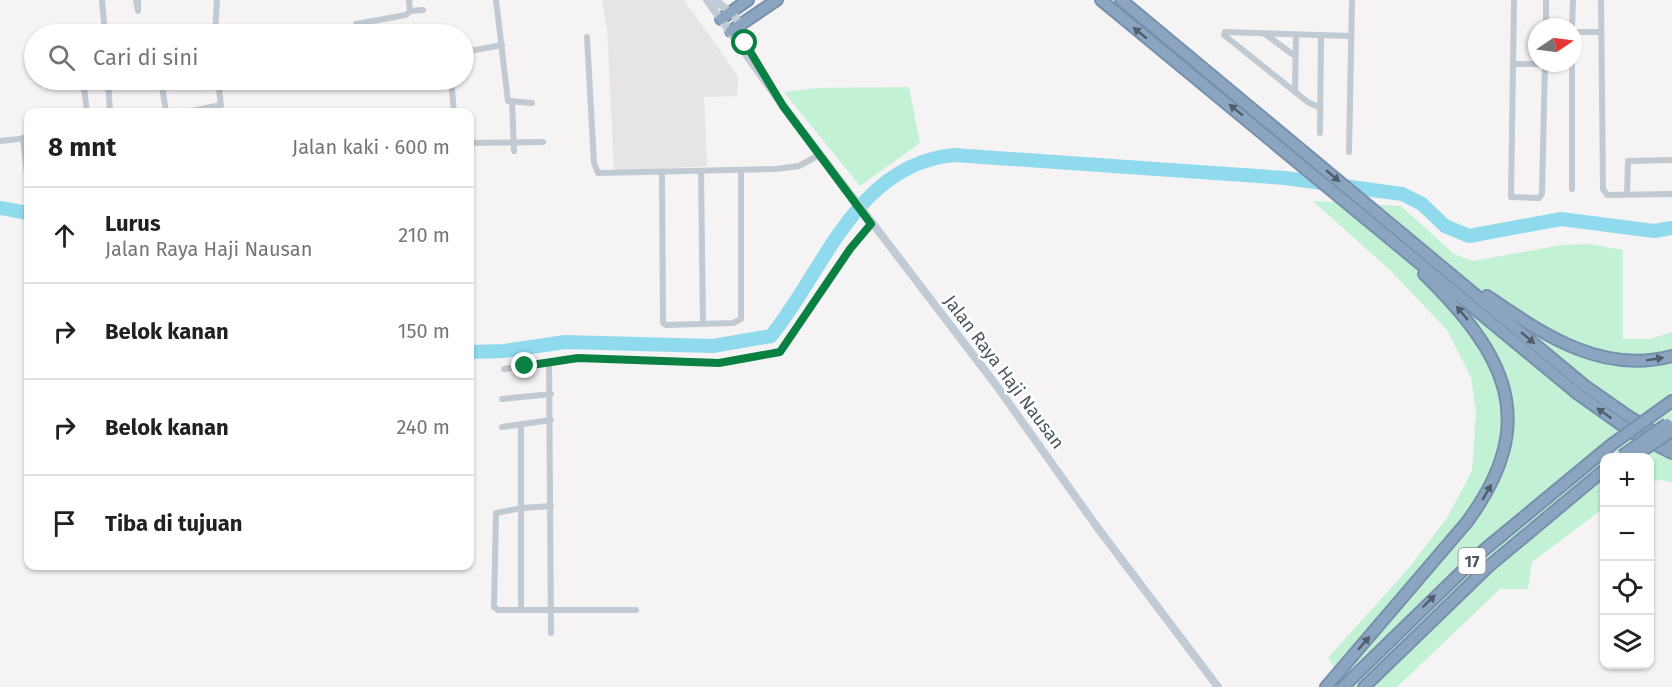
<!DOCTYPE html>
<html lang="id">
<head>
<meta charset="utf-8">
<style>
  :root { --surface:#fff; --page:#f2f2f2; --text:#202124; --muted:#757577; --line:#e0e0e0 }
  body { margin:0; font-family:"Fira Sans",sans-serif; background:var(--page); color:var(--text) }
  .controls { position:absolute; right:18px; bottom:18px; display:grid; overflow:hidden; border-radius:12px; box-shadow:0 2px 4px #0004 }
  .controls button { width:54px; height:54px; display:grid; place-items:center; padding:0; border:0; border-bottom:2px solid var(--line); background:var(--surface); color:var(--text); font:30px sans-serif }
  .compass { position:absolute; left:1528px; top:18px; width:54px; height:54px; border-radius:50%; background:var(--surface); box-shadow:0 2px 4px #0004; rotate:77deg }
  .stop { position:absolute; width:18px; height:18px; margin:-14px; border:4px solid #0b8043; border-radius:50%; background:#fff }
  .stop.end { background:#0b8043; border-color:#fff; box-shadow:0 2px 6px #0008 }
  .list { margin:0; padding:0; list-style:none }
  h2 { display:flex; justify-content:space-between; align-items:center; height:78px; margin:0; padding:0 24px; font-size:26px }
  h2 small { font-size:20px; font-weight:400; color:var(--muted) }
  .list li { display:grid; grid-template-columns:39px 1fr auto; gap:18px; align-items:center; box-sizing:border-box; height:96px; padding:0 24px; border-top:2px solid var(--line) }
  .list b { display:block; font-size:22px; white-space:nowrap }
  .list p { margin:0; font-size:20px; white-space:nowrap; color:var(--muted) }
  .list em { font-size:20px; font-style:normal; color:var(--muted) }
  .icon { flex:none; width:33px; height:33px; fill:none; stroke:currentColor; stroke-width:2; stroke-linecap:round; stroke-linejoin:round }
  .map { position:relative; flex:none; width:1672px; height:687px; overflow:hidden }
  .search { position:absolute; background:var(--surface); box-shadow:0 2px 4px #0004; left:24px; top:24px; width:450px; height:66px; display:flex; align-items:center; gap:15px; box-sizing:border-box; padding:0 21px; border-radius:33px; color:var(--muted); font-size:22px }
  .panel { position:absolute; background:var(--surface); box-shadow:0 2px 4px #0004; left:24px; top:108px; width:450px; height:462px; border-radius:12px }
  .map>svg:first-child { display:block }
  .education { fill:#e6e4e5 }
  .green { fill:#c3f1d5 }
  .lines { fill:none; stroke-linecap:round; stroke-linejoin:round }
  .river { stroke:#90daee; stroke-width:14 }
  .motorway-casing { stroke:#7690ad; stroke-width:14 }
  .minor { stroke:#c1cad2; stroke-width:6 }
  .secondary { stroke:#c1cbd6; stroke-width:8 }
  .motorway { stroke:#8ba5c1; stroke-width:10 }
  .motorway-bridge-casing { stroke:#7690ad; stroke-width:14; stroke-linecap:butt }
  .motorway-bridge { stroke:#8ba5c1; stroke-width:10 }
  .oneway { fill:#505e6b }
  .route { stroke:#0b8043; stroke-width:8 }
  .labels { text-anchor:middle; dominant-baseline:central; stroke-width:5; stroke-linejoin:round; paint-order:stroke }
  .shield { fill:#fff; stroke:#808990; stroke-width:1.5 }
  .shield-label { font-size:16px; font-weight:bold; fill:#4a5661 }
  .street-label { font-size:18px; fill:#4a5661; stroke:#fff }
</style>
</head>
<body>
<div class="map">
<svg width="1672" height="687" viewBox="0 0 1672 687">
  <rect width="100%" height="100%" fill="#f5f3f3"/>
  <path class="education" d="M 602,0 L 684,0 L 738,76 L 737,96 L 704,97 L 707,166 L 614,171 L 607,28 Z"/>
  <g class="green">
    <path d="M 909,87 L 920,143 L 860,186 L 784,92 L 816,88 Z"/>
    <path d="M 1313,201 L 1401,206 L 1454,254 L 1473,261 L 1562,245 L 1588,244 L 1623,250 L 1623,339 L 1650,339 L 1672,332 L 1672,483 L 1663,480 L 1650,481 L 1650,458 L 1604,458 L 1604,508 L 1532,562 L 1528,589 L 1500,589 L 1397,687 L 1349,687 L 1328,658 L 1408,569 L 1447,518 L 1472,471 L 1476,411 L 1471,377 L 1447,330 L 1392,272 Z"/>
  </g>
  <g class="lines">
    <g class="river">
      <path d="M 0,208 L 28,213"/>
      <path d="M 470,352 L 504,351 L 565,342 L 713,346 L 771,336 C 824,271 856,164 954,155 L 1285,178 L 1402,194 L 1422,204 L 1445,226 L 1469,236 L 1561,219 L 1654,231 L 1672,228"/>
    </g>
    <defs>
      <g id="motorway">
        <path d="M 1101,0 L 1578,394 L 1633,433 L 1672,453"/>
        <path d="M 1121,0 L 1585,386 L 1628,416 L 1672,443"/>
        <path d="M 721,19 L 748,0"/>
        <path d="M 731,31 L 777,0"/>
        <path d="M 1487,296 C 1543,334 1601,375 1672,356"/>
        <path d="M 1654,414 L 1672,401"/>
        <path d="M 1326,687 L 1467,522 C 1542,420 1505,354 1424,274"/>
        <path d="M 1343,687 L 1484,550 L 1611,445"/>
        <path d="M 1364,687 L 1489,566 L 1604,470"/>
      </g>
    </defs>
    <use href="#motorway" class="motorway-casing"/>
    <g class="minor">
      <path d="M 102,0 L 105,34"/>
      <path d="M 136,0 L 138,11 L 138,0"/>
      <path d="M 496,0 L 508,101 L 532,103"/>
      <path d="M 1514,0 L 1511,197 L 1539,198 L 1542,194 L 1545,63"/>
      <path d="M 1601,0 L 1603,189 L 1607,195 L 1672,194"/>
      <path d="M 410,11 L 423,10"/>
      <path d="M 356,24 L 406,15 L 410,11 L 409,0"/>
      <path d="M 1546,27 L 1546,0"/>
      <path d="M 1572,27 L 1573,0"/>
      <path d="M 1225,32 L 1351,36"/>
      <path d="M 1225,32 L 1224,35 L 1309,103 L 1319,107"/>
      <path d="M 1573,32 L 1601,32"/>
      <path d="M 215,34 L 217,0"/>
      <path d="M 1265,34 L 1295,56"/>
      <path d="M 587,37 L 594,163 L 598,173 L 776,169 L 799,166 L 819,155"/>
      <path d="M 464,52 L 502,45"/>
      <path d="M 1513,64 L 1545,64"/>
      <path d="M 83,80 L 87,112"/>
      <path d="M 108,80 L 110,112"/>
      <path d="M 161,80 L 166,112"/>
      <path d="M 451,80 L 454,112"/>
      <path d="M 1295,92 L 1296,35"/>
      <path d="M 512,101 L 514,151"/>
      <path d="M 186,112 L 221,105 L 218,80"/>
      <path d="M 1320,133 L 1321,36"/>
      <path d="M 23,138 L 28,183"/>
      <path d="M 0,141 L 28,138"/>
      <path d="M 470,143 L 543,142"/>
      <path d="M 1349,152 L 1352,0"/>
      <path d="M 701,171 L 703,323"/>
      <path d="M 662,172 L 663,323 L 666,325 L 733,323 L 741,319 L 741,171"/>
      <path d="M 1572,189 L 1572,63"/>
      <path d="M 1627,194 L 1628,161 L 1672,160"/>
      <path d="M 549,362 L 551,633"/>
      <path d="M 504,369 L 578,358 L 719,363 L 780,352 L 850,249 L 871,224"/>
      <path d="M 502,399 L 551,394"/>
      <path d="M 521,424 L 521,610"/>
      <path d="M 502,427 L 551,420"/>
      <path d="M 551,506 L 522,508 L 496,513 L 494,607 L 498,610 L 636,610"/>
    </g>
    <g class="secondary">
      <path d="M 707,0 L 783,106 L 996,385 L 1097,527 L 1218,687"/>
      <path d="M 715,0 L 736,17 L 747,48"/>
    </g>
    <use href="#motorway" class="motorway"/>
    <defs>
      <g id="motorway-bridge">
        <path d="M 1611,445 L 1654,414"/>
        <path d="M 1637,454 L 1672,431"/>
        <path d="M 1622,456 L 1667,424"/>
      </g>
    </defs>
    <use href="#motorway-bridge" class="motorway-bridge-casing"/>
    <use href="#motorway-bridge" class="motorway-bridge"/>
  </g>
  <defs><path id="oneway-solid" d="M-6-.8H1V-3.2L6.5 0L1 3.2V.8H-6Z" transform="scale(1.5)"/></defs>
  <g class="oneway">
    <use href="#oneway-solid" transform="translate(1140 33) rotate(-141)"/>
    <use href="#oneway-solid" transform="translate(1236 110) rotate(-141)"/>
    <use href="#oneway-solid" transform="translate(1333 176) rotate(40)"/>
    <use href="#oneway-solid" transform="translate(1462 313) rotate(-130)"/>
    <use href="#oneway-solid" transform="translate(1528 338) rotate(40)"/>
    <use href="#oneway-solid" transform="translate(1655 359) rotate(-9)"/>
    <use href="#oneway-solid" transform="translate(1604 413) rotate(-145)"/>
    <use href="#oneway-solid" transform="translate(1487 492) rotate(-60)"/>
    <use href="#oneway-solid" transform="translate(1429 601) rotate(-44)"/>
    <use href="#oneway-solid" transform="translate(1364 643) rotate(-49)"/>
  </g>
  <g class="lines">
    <path class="route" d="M 525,366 L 578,358 L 719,363 L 780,352 L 850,249 L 871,224 L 783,106 L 745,43"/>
  </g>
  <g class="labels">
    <rect class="shield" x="1458.5" y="548" width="27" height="26" rx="4.5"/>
    <g class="shield-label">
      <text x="1472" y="561">17</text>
    </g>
    <g class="street-label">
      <text transform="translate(1004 372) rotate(53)">Jalan Raya Haji Nausan</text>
    </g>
  </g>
</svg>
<div class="controls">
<button>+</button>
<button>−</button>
<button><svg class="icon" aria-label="locate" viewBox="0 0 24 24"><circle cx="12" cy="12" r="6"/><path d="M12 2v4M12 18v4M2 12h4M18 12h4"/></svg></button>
<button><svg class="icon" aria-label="layers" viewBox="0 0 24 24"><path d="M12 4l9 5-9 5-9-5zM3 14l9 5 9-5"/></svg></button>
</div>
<svg class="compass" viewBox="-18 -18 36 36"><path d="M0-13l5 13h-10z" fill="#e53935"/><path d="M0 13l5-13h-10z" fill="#757577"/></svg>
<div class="stop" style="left:745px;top:43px"></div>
<div class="stop end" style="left:525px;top:366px"></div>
<div class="search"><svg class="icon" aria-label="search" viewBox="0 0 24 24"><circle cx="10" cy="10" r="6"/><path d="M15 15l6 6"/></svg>Cari di sini</div>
<section class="panel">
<h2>8 mnt<small>Jalan kaki · 600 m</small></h2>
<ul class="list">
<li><svg class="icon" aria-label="ahead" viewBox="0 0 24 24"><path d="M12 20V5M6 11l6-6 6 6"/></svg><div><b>Lurus</b><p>Jalan Raya Haji Nausan</p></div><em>210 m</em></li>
<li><svg class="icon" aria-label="right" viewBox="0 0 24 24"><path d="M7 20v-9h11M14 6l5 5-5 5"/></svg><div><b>Belok kanan</b></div><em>150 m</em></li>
<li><svg class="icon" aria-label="right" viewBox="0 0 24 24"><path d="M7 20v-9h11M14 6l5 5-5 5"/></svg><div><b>Belok kanan</b></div><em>240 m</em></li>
<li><svg class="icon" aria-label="arrive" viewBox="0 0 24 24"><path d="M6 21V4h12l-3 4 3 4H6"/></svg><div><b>Tiba di tujuan</b></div></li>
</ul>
</section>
</div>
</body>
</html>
